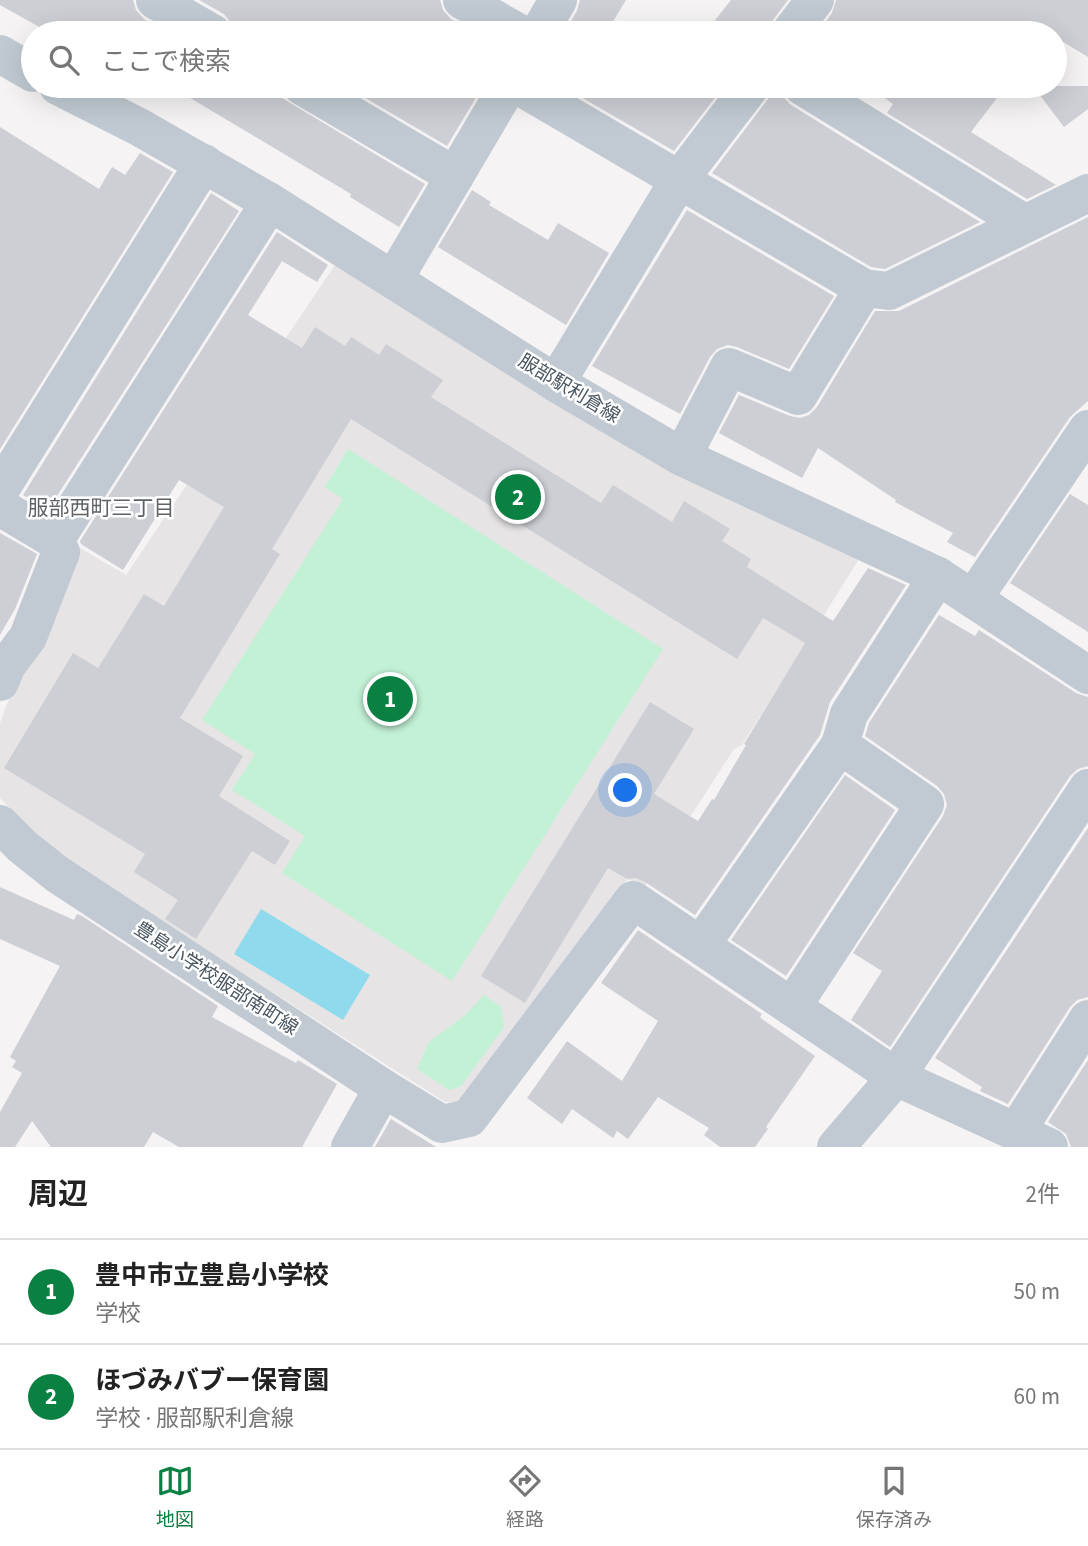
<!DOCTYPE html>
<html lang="ja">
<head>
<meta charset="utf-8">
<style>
  :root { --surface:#fff; --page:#f6f6f6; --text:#222; --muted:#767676; --line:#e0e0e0; --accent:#0b8043 }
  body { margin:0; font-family:"Source Sans 3","Noto Sans JP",sans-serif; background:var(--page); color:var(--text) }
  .you { position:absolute; left:626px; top:791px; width:24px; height:24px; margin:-18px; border:5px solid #fff; border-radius:50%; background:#1a73e8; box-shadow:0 0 0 10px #1a73e833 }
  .badge { display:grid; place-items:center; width:46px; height:46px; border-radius:50%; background:var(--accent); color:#fff; font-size:23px; font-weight:700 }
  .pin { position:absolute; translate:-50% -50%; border:4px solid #fff; box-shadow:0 2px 7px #0006 }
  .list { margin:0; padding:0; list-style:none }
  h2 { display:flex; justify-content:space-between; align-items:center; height:91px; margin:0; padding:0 28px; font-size:30px }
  h2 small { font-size:23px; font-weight:400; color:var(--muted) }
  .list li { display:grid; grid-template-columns:46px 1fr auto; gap:21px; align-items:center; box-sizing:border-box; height:105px; padding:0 28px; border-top:2px solid var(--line) }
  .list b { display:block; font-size:26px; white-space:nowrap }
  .list p { margin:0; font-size:23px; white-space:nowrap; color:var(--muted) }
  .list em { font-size:23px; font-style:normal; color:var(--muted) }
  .icon { flex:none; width:38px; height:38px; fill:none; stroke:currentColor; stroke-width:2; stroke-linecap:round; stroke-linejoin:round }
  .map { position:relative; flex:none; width:1088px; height:1147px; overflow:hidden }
  .search { position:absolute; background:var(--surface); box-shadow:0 7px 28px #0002; left:21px; right:21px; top:21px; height:77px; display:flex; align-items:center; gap:18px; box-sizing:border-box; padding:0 24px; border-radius:38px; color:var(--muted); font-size:26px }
  .sheet { height:301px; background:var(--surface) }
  nav { display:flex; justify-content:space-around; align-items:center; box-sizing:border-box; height:98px; border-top:2px solid var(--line); background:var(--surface); font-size:19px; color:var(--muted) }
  nav a { display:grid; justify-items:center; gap:4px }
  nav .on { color:var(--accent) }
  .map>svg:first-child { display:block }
  .education { fill:#e6e4e5 }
  .green { fill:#c3f1d5 }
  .water { fill:#90daee }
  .building { fill:#cdcfd5 }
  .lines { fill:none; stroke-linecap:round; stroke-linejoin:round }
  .minor { stroke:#c1cad2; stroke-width:38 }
  .labels { text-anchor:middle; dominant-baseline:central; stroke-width:5; stroke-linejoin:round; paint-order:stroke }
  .street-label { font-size:19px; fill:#4a5661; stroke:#fff }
  .neighbourhood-label { font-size:21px; fill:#5f6368; stroke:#fff }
</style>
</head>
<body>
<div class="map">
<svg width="1088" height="1147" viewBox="0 0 1088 1147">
  <rect width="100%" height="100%" fill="#f5f3f3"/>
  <path class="education" d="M 337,262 L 861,556 L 742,745 L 734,749 L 644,888 L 628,879 L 459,1102 L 445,1102 L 85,873 L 30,828 L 0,798 L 0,723 L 18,675 L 80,548 L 126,575 Z"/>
  <g class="green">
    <path d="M 348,449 L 663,649 L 452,981 L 282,873 L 305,836 L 232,790 L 255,754 L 202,720 L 343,499 L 325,487 Z"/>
    <path d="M 484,995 L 501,1007 L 504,1027 L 461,1086 L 449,1090 L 417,1069 L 429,1042 L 463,1017 Z"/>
  </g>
  <path class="water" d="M 261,909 L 370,975 L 343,1020 L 234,954 Z"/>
  <g class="building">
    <path d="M 0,0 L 133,0 L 136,10 L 144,19 L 169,33 L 50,33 L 0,5 Z"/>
    <path d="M 199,0 L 440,0 L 443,10 L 451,19 L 476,33 L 234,33 L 231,23 L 224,14 Z"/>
    <path d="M 580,0 L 626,0 L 606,33 L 564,33 L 577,11 Z"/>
    <path d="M 731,0 L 788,0 L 773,20 L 769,33 L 705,33 Z"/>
    <path d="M 836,0 L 1088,0 L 1088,57 L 1055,37 L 1055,33 L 817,33 L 832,13 Z"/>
    <path d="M 170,86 L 262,86 L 425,184 L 399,227 L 350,197 L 351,194 Z"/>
    <path d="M 345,86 L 483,86 L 447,146 Z"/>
    <path d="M 562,86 L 657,86 L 663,89 L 665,86 L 724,86 L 674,151 Z"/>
    <path d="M 772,86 L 780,86 L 783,97 L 791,105 L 980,222 L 885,269 L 871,267 L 712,173 L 768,99 Z"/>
    <path d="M 868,86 L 1006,86 L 971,132 L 1056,185 L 1027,199 L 887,113 L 893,104 Z"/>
    <path d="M 1033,86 L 1088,86 L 1088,109 L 1064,127 Z"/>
    <path d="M 0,127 L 99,189 L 112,167 L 125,175 L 140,153 L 173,172 L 0,449 Z"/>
    <path d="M 472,190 L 491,202 L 489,205 L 548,240 L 558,223 L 609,253 L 566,325 L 438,247 Z"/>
    <path d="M 211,193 L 239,211 L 48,510 L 23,495 Z"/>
    <path d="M 687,210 L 834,296 L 789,369 L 737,347 L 728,345 L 717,349 L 710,357 L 680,414 L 592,366 Z"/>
    <path d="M 1088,217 L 1088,401 L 1070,417 L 975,557 L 947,542 L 953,533 L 895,502 L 896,500 L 818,448 L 802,478 L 719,433 L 739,395 L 790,416 L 800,418 L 809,415 L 817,407 L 875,311 L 899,311 Z"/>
    <path d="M 277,232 L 328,265 L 317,282 L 282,261 L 248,315 L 302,348 L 315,327 L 345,346 L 351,337 L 379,355 L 386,344 L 443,380 L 431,397 L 601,503 L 613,485 L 672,522 L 684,501 L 730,529 L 722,541 L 751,559 L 747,567 L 833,621 L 868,568 L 906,585 L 830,702 L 820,735 L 695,915 L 645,882 L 636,878 L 627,879 L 608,868 L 525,1003 L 481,976 L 650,702 L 694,729 L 654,794 L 698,821 L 712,799 L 714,800 L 746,745 L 744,744 L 805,643 L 763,618 L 737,659 L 351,419 L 272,549 L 280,554 L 180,718 L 243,756 L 219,796 L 290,841 L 275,865 L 252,851 L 196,939 L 165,919 L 178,900 L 134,872 L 145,854 L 4,768 L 73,653 L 98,668 L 144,594 L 164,606 L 224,507 L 179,480 L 123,570 L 81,544 L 80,541 Z"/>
    <path d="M 1070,494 L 1088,505 L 1088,632 L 1010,583 Z"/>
    <path d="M 0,533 L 37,554 L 15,609 L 0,635 Z"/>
    <path d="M 939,615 L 975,636 L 979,630 L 1076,693 L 1088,697 L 1088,766 L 1078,769 L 1070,776 L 890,1047 L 851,1020 L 882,971 L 853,953 L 943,816 L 947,805 L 944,794 L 937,786 L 865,736 L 869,723 Z"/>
    <path d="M 845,775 L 895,810 L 786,976 L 731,940 Z"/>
    <path d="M 1088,828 L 1088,997 L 1077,1000 L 1070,1007 L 1008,1104 L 980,1091 L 982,1087 L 935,1058 Z"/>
    <path d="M 0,887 L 74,920 L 77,914 L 82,916 L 218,1006 L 212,1017 L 296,1063 L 298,1060 L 337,1084 L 302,1147 L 179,1147 L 153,1132 L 144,1147 L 51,1147 L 32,1121 L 15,1147 L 0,1147 L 0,1112 L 22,1073 L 12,1067 L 16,1061 L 10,1057 L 60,966 L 0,939 Z"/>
    <path d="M 638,930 L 762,1014 L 760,1017 L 762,1019 L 815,1056 L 766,1127 L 768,1129 L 755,1147 L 720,1147 L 704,1135 L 709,1128 L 658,1097 L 628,1139 L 617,1131 L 613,1138 L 572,1109 L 562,1124 L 527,1098 L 567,1041 L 622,1081 L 658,1021 L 601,983 Z"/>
    <path d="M 1088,1060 L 1088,1147 L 1071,1147 L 1066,1134 L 1048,1122 Z"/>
    <path d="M 391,1119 L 436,1147 L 375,1147 Z"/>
  </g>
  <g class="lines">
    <g class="minor">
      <path d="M 155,0 L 212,33"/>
      <path d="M 462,0 L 519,33"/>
      <path d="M 539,33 L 558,0"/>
      <path d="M 790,33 L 815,0"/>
      <path d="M 0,54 L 33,73"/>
      <path d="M 58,86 L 139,127 L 270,202 L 556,383 L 682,457 L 938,576 L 1088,675"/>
      <path d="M 302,86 L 455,176"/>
      <path d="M 519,86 L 864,288 L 889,291 L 1088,193"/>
      <path d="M 802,86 L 1024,223"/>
      <path d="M 394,279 L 508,86"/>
      <path d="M 556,383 L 679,180 L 751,86"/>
      <path d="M 682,457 L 729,367 L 798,396 L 864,288"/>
      <path d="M 0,490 L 204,163"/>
      <path d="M 0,507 L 55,540 L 61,552 L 28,637 L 7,665 L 0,682"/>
      <path d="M 55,540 L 270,202"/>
      <path d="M 973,599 L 1088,429"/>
      <path d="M 0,824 L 22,846 L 57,874 L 383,1088 L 442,1124 L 469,1118 L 633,900 L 896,1077 L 1049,1147"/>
      <path d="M 701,945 L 840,745 L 849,714 L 938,576"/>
      <path d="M 792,1007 L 925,804 L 840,745"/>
      <path d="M 1016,1132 L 1088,1019"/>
      <path d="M 350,1147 L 383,1088"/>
      <path d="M 836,1147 L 896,1077 L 1088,788"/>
    </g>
  </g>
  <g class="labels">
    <g class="street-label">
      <text transform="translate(569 389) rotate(31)">服部駅利倉線</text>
      <text transform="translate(216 979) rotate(33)">豊島小学校服部南町線</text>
    </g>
    <g class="neighbourhood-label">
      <text x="101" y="508">服部西町三丁目</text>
    </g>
  </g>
</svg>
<div class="you"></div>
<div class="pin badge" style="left:390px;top:699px">1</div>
<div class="pin badge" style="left:518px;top:497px">2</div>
<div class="search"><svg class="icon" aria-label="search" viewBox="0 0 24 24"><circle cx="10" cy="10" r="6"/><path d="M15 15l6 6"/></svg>ここで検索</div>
</div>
<section class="sheet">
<h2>周辺<small>2件</small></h2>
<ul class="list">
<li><span class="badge">1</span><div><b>豊中市立豊島小学校</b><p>学校</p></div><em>50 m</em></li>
<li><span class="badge">2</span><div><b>ほづみバブー保育園</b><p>学校 · 服部駅利倉線</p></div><em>60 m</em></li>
</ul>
</section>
<nav>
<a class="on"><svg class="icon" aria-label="map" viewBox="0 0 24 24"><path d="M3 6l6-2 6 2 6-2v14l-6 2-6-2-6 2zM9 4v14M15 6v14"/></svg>地図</a>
<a><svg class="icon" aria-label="directions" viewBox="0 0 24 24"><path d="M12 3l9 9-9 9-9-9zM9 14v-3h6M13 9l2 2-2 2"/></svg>経路</a>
<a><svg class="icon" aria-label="saved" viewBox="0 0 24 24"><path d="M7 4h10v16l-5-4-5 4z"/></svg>保存済み</a>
</nav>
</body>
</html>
